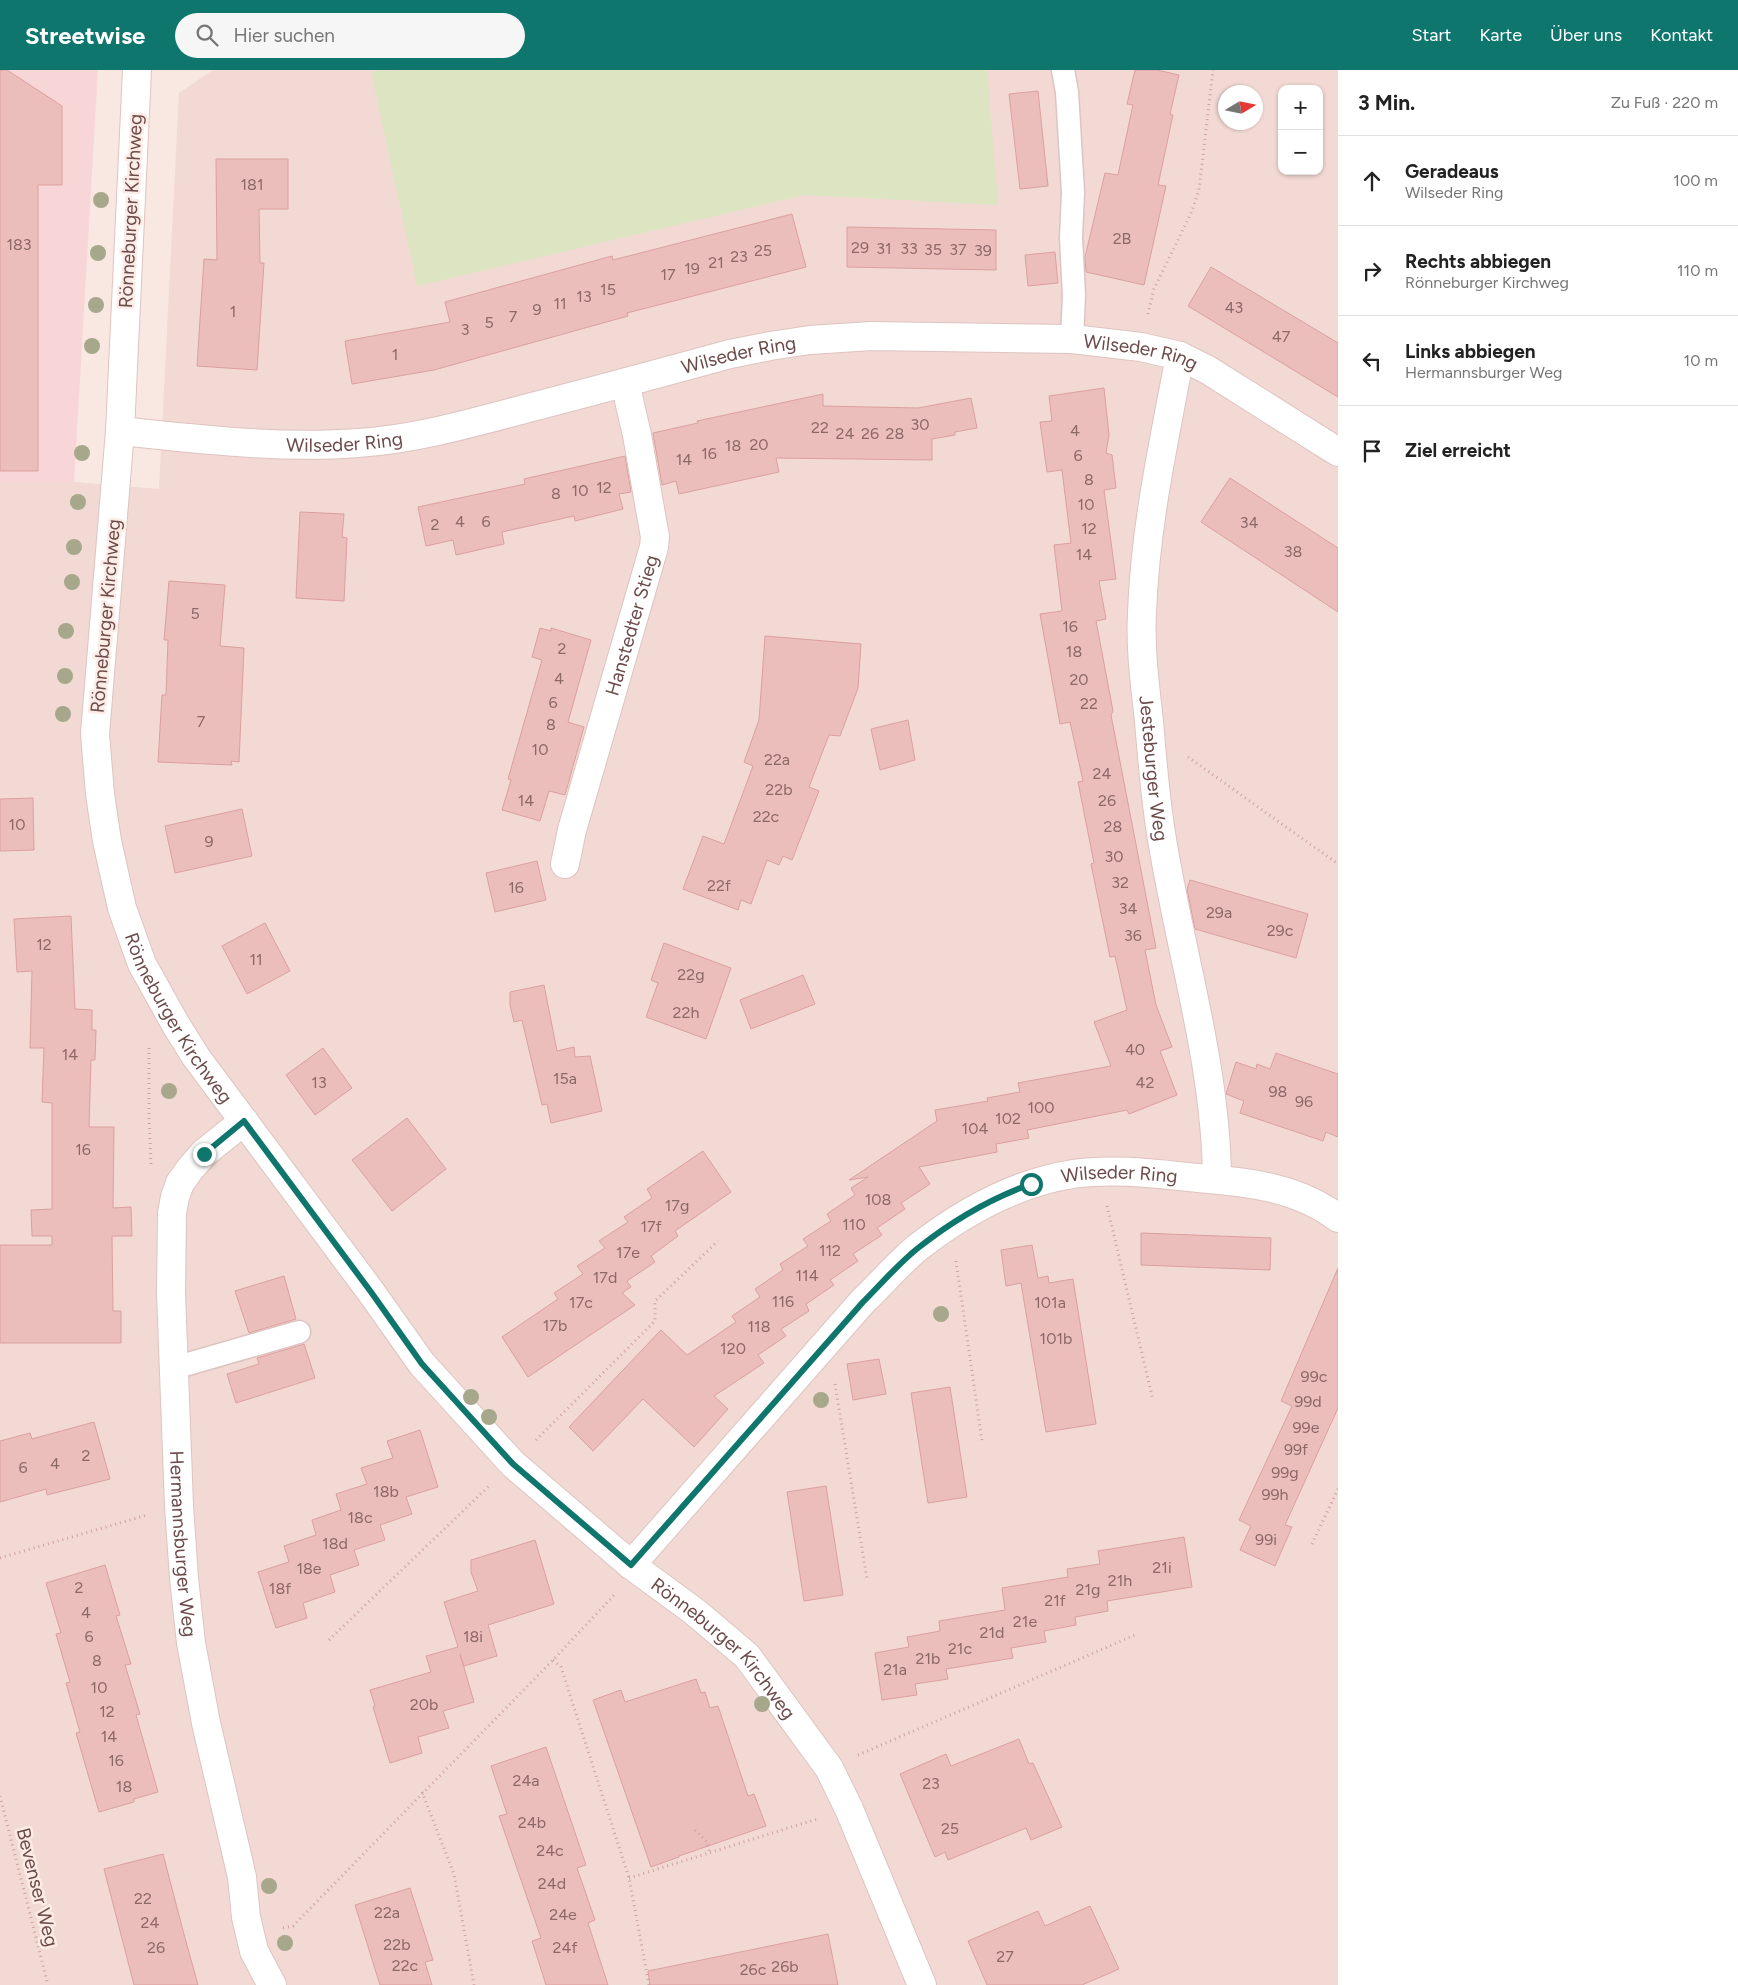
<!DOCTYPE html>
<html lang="de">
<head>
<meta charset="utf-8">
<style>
	:root { --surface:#fff; --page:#f6f6f6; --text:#222; --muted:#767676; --line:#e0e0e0; --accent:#0f766e }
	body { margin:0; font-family:Figtree,sans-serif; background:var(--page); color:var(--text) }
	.controls { position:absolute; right:15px; top:15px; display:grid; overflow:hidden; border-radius:10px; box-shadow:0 1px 4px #0004 }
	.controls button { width:45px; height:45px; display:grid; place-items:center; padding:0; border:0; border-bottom:1px solid var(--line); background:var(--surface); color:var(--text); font:25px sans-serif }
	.compass { position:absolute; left:1218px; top:15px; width:45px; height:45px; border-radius:50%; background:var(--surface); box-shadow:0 1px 4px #0004; rotate:80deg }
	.stop { position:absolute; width:15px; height:15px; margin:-11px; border:4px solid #0f766e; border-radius:50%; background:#fff }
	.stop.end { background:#0f766e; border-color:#fff; box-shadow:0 1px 5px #0008 }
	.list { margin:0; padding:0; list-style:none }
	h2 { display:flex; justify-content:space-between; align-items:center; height:65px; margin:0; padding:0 20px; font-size:21px }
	h2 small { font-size:16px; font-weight:400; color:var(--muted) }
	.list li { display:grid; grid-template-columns:32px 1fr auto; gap:15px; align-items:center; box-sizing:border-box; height:90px; padding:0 20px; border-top:1px solid var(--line) }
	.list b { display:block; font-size:19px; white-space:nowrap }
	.list p { margin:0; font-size:16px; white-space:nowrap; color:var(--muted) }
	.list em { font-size:16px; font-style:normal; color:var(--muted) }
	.icon { flex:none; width:28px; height:28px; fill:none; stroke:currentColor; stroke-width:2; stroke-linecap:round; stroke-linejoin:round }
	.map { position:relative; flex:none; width:1338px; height:1915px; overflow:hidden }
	header { display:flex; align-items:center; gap:30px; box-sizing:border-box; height:70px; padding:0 25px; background:var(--accent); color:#fff }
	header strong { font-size:24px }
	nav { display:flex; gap:28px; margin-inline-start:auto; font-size:18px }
	.search { width:350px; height:45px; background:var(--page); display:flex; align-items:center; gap:12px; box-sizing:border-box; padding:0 18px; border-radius:28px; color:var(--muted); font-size:19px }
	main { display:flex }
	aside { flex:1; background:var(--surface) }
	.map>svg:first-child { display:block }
	.residential { fill:#f2d9d3; fill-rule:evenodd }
	.commercial { fill:#f8d6d8 }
	.green { fill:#dce4c2 }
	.building { fill:#ebbebc; stroke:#dc9f9e }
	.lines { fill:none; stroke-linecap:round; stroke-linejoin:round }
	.lane-casing { stroke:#dec4c1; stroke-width:25 }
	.street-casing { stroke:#dec4c1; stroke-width:30 }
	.path { stroke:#cfa1a0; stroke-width:3; stroke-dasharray:1 4; stroke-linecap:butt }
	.lane { stroke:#fff; stroke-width:22 }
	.street { stroke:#fff; stroke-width:28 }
	.tree { fill:#a6a78b }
	.route { stroke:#0f766e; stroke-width:6 }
	.labels { text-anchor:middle; stroke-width:5; stroke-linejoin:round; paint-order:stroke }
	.number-label { font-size:16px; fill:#8c6867 }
	.street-label { font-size:19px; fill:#6d4b4b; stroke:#fdece6 }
</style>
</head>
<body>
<header>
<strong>Streetwise</strong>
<div class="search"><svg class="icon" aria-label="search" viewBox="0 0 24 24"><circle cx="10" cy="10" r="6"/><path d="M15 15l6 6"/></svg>Hier suchen</div>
<nav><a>Start</a><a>Karte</a><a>Über uns</a><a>Kontakt</a></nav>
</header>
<main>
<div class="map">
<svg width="1338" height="1915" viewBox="0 0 1338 1915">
	<rect width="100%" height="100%" fill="#f9e7e1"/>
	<path class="residential" d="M213 0H1338V1915H0V412H74L159 419 179 23ZM1282 19H1319V101H1282ZM1226 22H1256V52H1226Z"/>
	<path class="commercial" d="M0 0H98L74 412H0Z"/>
	<path class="green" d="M411 0H987L998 135 805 125 417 216 371 1Z"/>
	<path class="building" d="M0 0H7L62 36V115H38V401H0Z
		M1135 0H1157L1179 5 1170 44 1173 45 1158 115 1166 116 1144 215 1086 202 1085 187 1105 103 1118 105 1133 35 1127 34Z
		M1038 21 1048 116 1020 119 1009 24Z
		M216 89H288V139H259L260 193H264L257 300 197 296 204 189 217 190Z
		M792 144 806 197 627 243 628 246 434 300 352 314 345 271 450 252 445 232 612 186 613 190Z
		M847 157 996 160V200L847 197Z
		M1055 182 1058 213 1028 216 1025 185Z
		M1211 197 1338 273V327L1188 236Z
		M1104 318 1109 365 1106 383 1112 385 1116 418 1104 420 1116 509 1099 511 1106 549 1096 551 1113 641 1111 645 1156 878 1145 880 1156 935 1172 977 1160 981 1177 1025 1129 1044 1127 1040 1027 1060 1029 1068 996 1074 997 1082 919 1097 930 1114 901 1133 905 1139 877 1158 882 1165 853 1184 858 1191 830 1210 834 1215 806 1234 809 1241 781 1259 786 1266 758 1285 764 1293 714 1326 728 1339 694 1377 643 1329 593 1381 569 1357 661 1260 687 1285 736 1252 732 1246 760 1227 755 1219 783 1200 780 1194 808 1176 803 1169 831 1151 827 1144 855 1125 851 1118 868 1107 849 1110 937 1051 935 1040 988 1031 987 1028 1020 1022 1018 1013 1111 996 1094 952 1127 940 1115 886 1110 887 1091 794 1094 793 1078 712 1083 711 1070 652 1060 654 1040 544 1062 541 1054 475 1071 473 1062 400 1047 402 1040 352 1052 351 1049 326Z
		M823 324V336L918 338 971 328 977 358 955 362V365L932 369V390L776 388 779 402 679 424 676 411 662 415 653 363 698 353 697 351Z
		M625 386 631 422 619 424 623 439 575 451 574 446 502 462 504 474 456 485 453 470 426 476 418 437 525 414 524 409Z
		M1230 408 1338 478V542L1201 452Z
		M300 442 344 444 342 467 347 468 344 531 296 528Z
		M169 511 225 515 220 576 244 578 239 692 231 691 232 695 158 692 162 625H166L168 570H164Z
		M540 558 551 561V558L591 570 568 652 584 657 565 725 549 721 540 751 502 740 511 710 508 709 542 590 532 587Z
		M765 566 861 574 858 618 840 666 829 665 809 717 819 721 792 790 783 786 779 795 767 790 751 834 741 830 738 840 683 819 703 766 724 774 753 696 744 692 759 650Z
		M908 650 915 690 880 700 871 659Z
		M33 728 34 780 0 781V729Z
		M242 739 252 786 175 803 165 756Z
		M537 791 546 830 495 842 486 803Z
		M1190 810 1308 844 1296 888 1195 859 1187 819Z
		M71 846 75 939 92 940V960H96L95 990H91L89 1057H114L113 1138 131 1137 132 1166H112L113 1241H121V1273H0V1175H52V1166H32L31 1140 52 1139V1033L42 1032 44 978H30L32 901 17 902 14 849Z
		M265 853 290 901 247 924 222 876Z
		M664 873 731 898 706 969 646 947 658 913 651 910Z
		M803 905 815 934 751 959 740 930Z
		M544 915 557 981 574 977 575 987 590 986 602 1041 551 1053 547 1034 542 1035 522 950 514 952 510 935V922Z
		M323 978 352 1018 315 1045 286 1005Z
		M1276 983 1338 1004V1067L1326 1062 1323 1071 1240 1043 1244 1031 1226 1024 1236 992 1256 999 1257 994 1270 999Z
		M407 1048 446 1099 392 1141 352 1090Z
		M703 1081 731 1122 675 1161 678 1166 651 1186 655 1192 627 1211 631 1217 622 1223 635 1235 528 1307 502 1267 558 1229 554 1223 583 1204 577 1196 605 1178 599 1171 628 1152 624 1147 652 1128 647 1119Z
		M1141 1163 1271 1168 1270 1200 1141 1195Z
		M1032 1175 1038 1208 1048 1206 1049 1213 1073 1209 1096 1354 1046 1362 1021 1213 1006 1216 1001 1180Z
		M1338 1198V1338L1285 1455 1292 1457 1275 1496 1240 1480 1251 1456 1239 1450 1292 1336 1281 1331Z
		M284 1206 296 1249 249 1263 235 1221Z
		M304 1274 315 1308 236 1333 227 1304 259 1294 257 1288Z
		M879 1289 886 1324 853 1330 847 1294Z
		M950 1317 967 1427 928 1433 911 1323Z
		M94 1352 110 1409 47 1425 46 1419 0 1432V1371L30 1363 32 1369Z
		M420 1360 438 1417 406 1427 412 1444 380 1455 385 1470 354 1480 359 1495 330 1505 335 1522 303 1533 307 1548 276 1558 258 1502 289 1492 284 1476 316 1465 312 1450 341 1440 336 1424 367 1414 361 1398 393 1388 387 1371Z
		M826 1416 843 1525 804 1531 787 1422Z
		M1184 1467 1192 1517 1107 1531 1108 1541 1075 1547 1076 1555 1044 1561 1046 1572 1011 1578 1013 1588 946 1599 948 1609 915 1614 917 1625 882 1630 875 1583 909 1577 907 1567 940 1561 939 1551 1005 1540 1002 1518 1068 1507 1067 1499 1100 1494 1098 1481Z
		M535 1470 554 1534 488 1555 497 1586 464 1596 460 1584 474 1632 443 1641 449 1658 418 1667 422 1683 390 1693 373 1637 375 1636 370 1620 431 1602 426 1586 458 1577 444 1532 478 1521 471 1502V1490Z
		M105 1495 120 1545 116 1546 131 1594 125 1595 140 1644 136 1645 158 1722 134 1729V1732L99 1742 76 1663 80 1662 66 1613 70 1612 56 1564 61 1563 46 1513Z
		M696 1609 701 1623 705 1622 710 1638 718 1636 748 1726 754 1724 766 1756 679 1786V1787L651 1797 593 1630 621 1620 625 1632Z
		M1019 1669 1029 1694 1033 1693 1062 1757 1031 1770 1026 1758 948 1790 945 1782 935 1787 900 1704 946 1684 951 1696Z
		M546 1677 586 1795 577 1798 595 1850 588 1853 608 1915H546L532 1871 541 1868 499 1746 507 1744 491 1696Z
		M163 1784 182 1857 198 1915H134L104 1799Z
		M410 1818 433 1890 425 1892 432 1915H380L355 1835Z
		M1090 1836 1119 1899 1082 1915H987L968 1871 1038 1841 1045 1856Z
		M828 1864 838 1915H650L648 1901Z"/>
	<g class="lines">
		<defs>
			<path id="lane" d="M1063 0 1067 22 1073 122 1071 168 1074 226 1072 269
				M174 1298 299 1262"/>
			<g id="street">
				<path id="s1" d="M137 0 120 361 95 664 100 724 107 771 122 838 142 894 176 955 196 987 371 1222 422 1294 513 1394 631 1495 695 1542 747 1586 829 1698 849 1739 922 1915"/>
				<path id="s2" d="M1180 286C1164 371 1145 456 1142 543 1140 579 1145 615 1149 651 1152 688 1155 726 1161 763 1179 879 1216 991 1217 1109"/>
				<path id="s3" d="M120 361C198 369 279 379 358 373 418 369 475 352 532 337 598 320 664 302 730 284L770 276 810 270 871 266 1072 269 1141 277 1180 286 1208 300 1338 382"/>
				<path id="s4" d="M565 794 572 760 654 477 655 467 637 365 625 313"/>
				<path id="s5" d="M244 1051 204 1083 190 1099 180 1113 175 1127 172 1143 171 1223 179 1436 184 1508 191 1573 206 1653 242 1807 246 1847 254 1881 272 1915"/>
				<path id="s6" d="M631 1495 863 1231C881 1214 898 1194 917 1178 963 1142 1015 1113 1073 1104 1114 1098 1157 1104 1198 1108 1247 1112 1298 1117 1338 1148"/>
			</g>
		</defs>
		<use href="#lane" class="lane-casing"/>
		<use href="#street" class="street-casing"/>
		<path class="path" d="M1148 244 1154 219 1192 141 1199 120 1213 0
			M1188 687 1338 794
			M149 978V1045L151 1094
			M1107 1136 1153 1330
			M956 1191 982 1371
			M835 1314 867 1509
			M536 1370 655 1251V1231L718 1171
			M1312 1474 1338 1419
			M0 1488 147 1445
			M329 1570 489 1416
			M553 1590 561 1597 629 1808 649 1915
			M858 1685 1135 1565
			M422 1722 454 1804 474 1915
			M0 1726 48 1915
			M695 1760 707 1772 710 1784
			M629 1808 817 1749
			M283 1858 293 1856 553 1590 616 1523"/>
		<use href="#lane" class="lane"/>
		<use href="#street" class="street"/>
	</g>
	<g class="tree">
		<circle cx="101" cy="130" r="8"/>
		<circle cx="98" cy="183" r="8"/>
		<circle cx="96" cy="235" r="8"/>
		<circle cx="92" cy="276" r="8"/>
		<circle cx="82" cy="383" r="8"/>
		<circle cx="78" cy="432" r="8"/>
		<circle cx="74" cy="477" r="8"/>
		<circle cx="72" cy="512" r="8"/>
		<circle cx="66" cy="561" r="8"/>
		<circle cx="65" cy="606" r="8"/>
		<circle cx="63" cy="644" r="8"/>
		<circle cx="169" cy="1021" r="8"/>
		<circle cx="941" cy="1244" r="8"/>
		<circle cx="471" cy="1327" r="8"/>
		<circle cx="821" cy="1330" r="8"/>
		<circle cx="489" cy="1347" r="8"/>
		<circle cx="762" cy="1634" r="8"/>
		<circle cx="269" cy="1816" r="8"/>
		<circle cx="285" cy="1873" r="8"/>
	</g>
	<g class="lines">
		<path class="route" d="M204 1084 244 1051 371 1222 422 1294 513 1394 631 1495 863 1232C881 1214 898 1194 918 1178 952 1151 989 1129 1031 1114"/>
	</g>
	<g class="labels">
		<g class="number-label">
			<text x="252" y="120">181</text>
			<text x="1122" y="174">2B</text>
			<text x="19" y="180">183</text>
			<text x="860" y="183">29</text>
			<text x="884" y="184">31</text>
			<text x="909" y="184">33</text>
			<text x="933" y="185">35</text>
			<text x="958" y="185">37</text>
			<text x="763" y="186">25</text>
			<text x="983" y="186">39</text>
			<text x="739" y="192">23</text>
			<text x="716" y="198">21</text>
			<text x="692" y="204">19</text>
			<text x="668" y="210">17</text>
			<text x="608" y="225">15</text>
			<text x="584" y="232">13</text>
			<text x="560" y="239">11</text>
			<text x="1234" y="243">43</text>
			<text x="537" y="245">9</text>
			<text x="233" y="247">1</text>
			<text x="513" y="252">7</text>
			<text x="489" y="258">5</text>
			<text x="465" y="265">3</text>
			<text x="1281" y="272">47</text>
			<text x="395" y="290">1</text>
			<text x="920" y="360">30</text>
			<text x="820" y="363">22</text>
			<text x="1075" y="366">4</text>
			<text x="845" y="369">24</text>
			<text x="870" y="369">26</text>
			<text x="895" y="369">28</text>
			<text x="759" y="380">20</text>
			<text x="733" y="381">18</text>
			<text x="709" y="389">16</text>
			<text x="1078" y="391">6</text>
			<text x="684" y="395">14</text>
			<text x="1089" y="415">8</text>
			<text x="604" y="423">12</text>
			<text x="580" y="426">10</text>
			<text x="556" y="429">8</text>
			<text x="1086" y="440">10</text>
			<text x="460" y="457">4</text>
			<text x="486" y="457">6</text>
			<text x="1249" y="458">34</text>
			<text x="435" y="460">2</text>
			<text x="1089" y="464">12</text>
			<text x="1293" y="487">38</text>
			<text x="1084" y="490">14</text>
			<text x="195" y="549">5</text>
			<text x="1070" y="562">16</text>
			<text x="562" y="584">2</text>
			<text x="1074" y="587">18</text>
			<text x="559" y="614">4</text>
			<text x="1079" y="615">20</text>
			<text x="553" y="638">6</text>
			<text x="1089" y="639">22</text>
			<text x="201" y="657">7</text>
			<text x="551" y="660">8</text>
			<text x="540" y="685">10</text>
			<text x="777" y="695">22a</text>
			<text x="1102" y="709">24</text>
			<text x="779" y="725">22b</text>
			<text x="526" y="736">14</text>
			<text x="1107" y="736">26</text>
			<text x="766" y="752">22c</text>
			<text x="17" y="760">10</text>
			<text x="1113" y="762">28</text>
			<text x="209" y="777">9</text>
			<text x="1114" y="792">30</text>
			<text x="1120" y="818">32</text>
			<text x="719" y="821">22f</text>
			<text x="516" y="823">16</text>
			<text x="1128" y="844">34</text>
			<text x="1219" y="848">29a</text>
			<text x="1280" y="866">29c</text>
			<text x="1133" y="871">36</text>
			<text x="44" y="880">12</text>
			<text x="256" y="895">11</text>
			<text x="691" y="910">22g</text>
			<text x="686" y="948">22h</text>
			<text x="1135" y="985">40</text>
			<text x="70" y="990">14</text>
			<text x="565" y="1014">15a</text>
			<text x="319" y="1018">13</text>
			<text x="1145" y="1018">42</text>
			<text x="1278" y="1027">98</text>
			<text x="1304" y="1037">96</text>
			<text x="1041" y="1043">100</text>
			<text x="1008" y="1054">102</text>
			<text x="975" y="1064">104</text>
			<text x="83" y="1085">16</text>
			<text x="878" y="1135">108</text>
			<text x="677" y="1141">17g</text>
			<text x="854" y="1160">110</text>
			<text x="651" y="1162">17f</text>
			<text x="830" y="1186">112</text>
			<text x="628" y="1188">17e</text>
			<text x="807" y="1211">114</text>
			<text x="605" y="1213">17d</text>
			<text x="783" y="1237">116</text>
			<text x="581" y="1238">17c</text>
			<text x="1050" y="1238">101a</text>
			<text x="555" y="1261">17b</text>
			<text x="759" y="1262">118</text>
			<text x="1056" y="1274">101b</text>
			<text x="733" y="1284">120</text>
			<text x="1314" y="1312">99c</text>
			<text x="1308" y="1337">99d</text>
			<text x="1306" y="1363">99e</text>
			<text x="1296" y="1385">99f</text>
			<text x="86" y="1391">2</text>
			<text x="55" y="1399">4</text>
			<text x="23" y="1403">6</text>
			<text x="1285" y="1408">99g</text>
			<text x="386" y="1427">18b</text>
			<text x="1275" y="1430">99h</text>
			<text x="360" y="1453">18c</text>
			<text x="1266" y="1475">99i</text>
			<text x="335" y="1479">18d</text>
			<text x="1162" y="1503">21i</text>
			<text x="309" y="1504">18e</text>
			<text x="1120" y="1516">21h</text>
			<text x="79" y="1523">2</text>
			<text x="280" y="1524">18f</text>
			<text x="1088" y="1525">21g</text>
			<text x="1055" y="1536">21f</text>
			<text x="86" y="1548">4</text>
			<text x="1025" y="1557">21e</text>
			<text x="992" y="1568">21d</text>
			<text x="89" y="1572">6</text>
			<text x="473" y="1572">18i</text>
			<text x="960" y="1584">21c</text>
			<text x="928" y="1594">21b</text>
			<text x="97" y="1596">8</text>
			<text x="895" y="1605">21a</text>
			<text x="99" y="1623">10</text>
			<text x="424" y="1640">20b</text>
			<text x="107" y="1647">12</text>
			<text x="109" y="1672">14</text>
			<text x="116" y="1696">16</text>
			<text x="526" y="1716">24a</text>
			<text x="931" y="1719">23</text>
			<text x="124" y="1722">18</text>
			<text x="532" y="1758">24b</text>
			<text x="950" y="1764">25</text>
			<text x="550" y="1786">24c</text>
			<text x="552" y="1819">24d</text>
			<text x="143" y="1834">22</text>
			<text x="387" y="1848">22a</text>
			<text x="563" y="1850">24e</text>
			<text x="150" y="1858">24</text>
			<text x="397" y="1880">22b</text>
			<text x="156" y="1883">26</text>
			<text x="565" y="1883">24f</text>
			<text x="1005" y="1892">27</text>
			<text x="405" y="1901">22c</text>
			<text x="785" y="1902">26b</text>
			<text x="753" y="1905">26c</text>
		</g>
		<g class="street-label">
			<text transform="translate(130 141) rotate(-87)" y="7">Rönneburger Kirchweg</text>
			<text dy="7" stroke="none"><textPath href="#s3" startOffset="1035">Wilseder Ring</textPath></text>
			<text dy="7" stroke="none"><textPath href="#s3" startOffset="630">Wilseder Ring</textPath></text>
			<text dy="7" stroke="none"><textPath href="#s3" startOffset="225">Wilseder Ring</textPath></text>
			<text transform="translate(105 546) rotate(-85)" y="7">Rönneburger Kirchweg</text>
			<text dy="7" stroke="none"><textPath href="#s4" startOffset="248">Hanstedter Stieg</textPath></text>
			<text dy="7" stroke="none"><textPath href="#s2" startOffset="416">Jesteburger Weg</textPath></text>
			<text dy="7" stroke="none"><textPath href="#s1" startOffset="966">Rönneburger Kirchweg</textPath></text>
			<text dy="7" stroke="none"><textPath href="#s6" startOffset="648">Wilseder Ring</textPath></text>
			<text dy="7" stroke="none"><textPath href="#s5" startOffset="452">Hermannsburger Weg</textPath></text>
			<text dy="7" stroke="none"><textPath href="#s1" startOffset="1806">Rönneburger Kirchweg</textPath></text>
			<text transform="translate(38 1817) rotate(76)" y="7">Bevenser Weg</text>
		</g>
	</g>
</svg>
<div class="controls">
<button>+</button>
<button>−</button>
</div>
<svg class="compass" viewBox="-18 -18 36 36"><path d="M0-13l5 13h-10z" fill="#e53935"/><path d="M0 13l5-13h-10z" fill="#767676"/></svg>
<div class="stop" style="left:1031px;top:1114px"></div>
<div class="stop end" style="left:204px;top:1084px"></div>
</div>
<aside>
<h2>3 Min.<small>Zu Fuß · 220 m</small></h2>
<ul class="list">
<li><svg class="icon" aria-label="ahead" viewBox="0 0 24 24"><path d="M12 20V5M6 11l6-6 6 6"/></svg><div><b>Geradeaus</b><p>Wilseder Ring</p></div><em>100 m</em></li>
<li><svg class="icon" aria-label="right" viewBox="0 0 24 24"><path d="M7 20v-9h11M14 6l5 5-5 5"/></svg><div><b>Rechts abbiegen</b><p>Rönneburger Kirchweg</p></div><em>110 m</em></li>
<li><svg class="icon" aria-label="left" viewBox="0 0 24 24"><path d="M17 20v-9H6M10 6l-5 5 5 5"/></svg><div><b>Links abbiegen</b><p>Hermannsburger Weg</p></div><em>10 m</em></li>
<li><svg class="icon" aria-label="arrive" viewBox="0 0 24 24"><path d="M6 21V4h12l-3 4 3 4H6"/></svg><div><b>Ziel erreicht</b></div></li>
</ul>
</aside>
</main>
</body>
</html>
